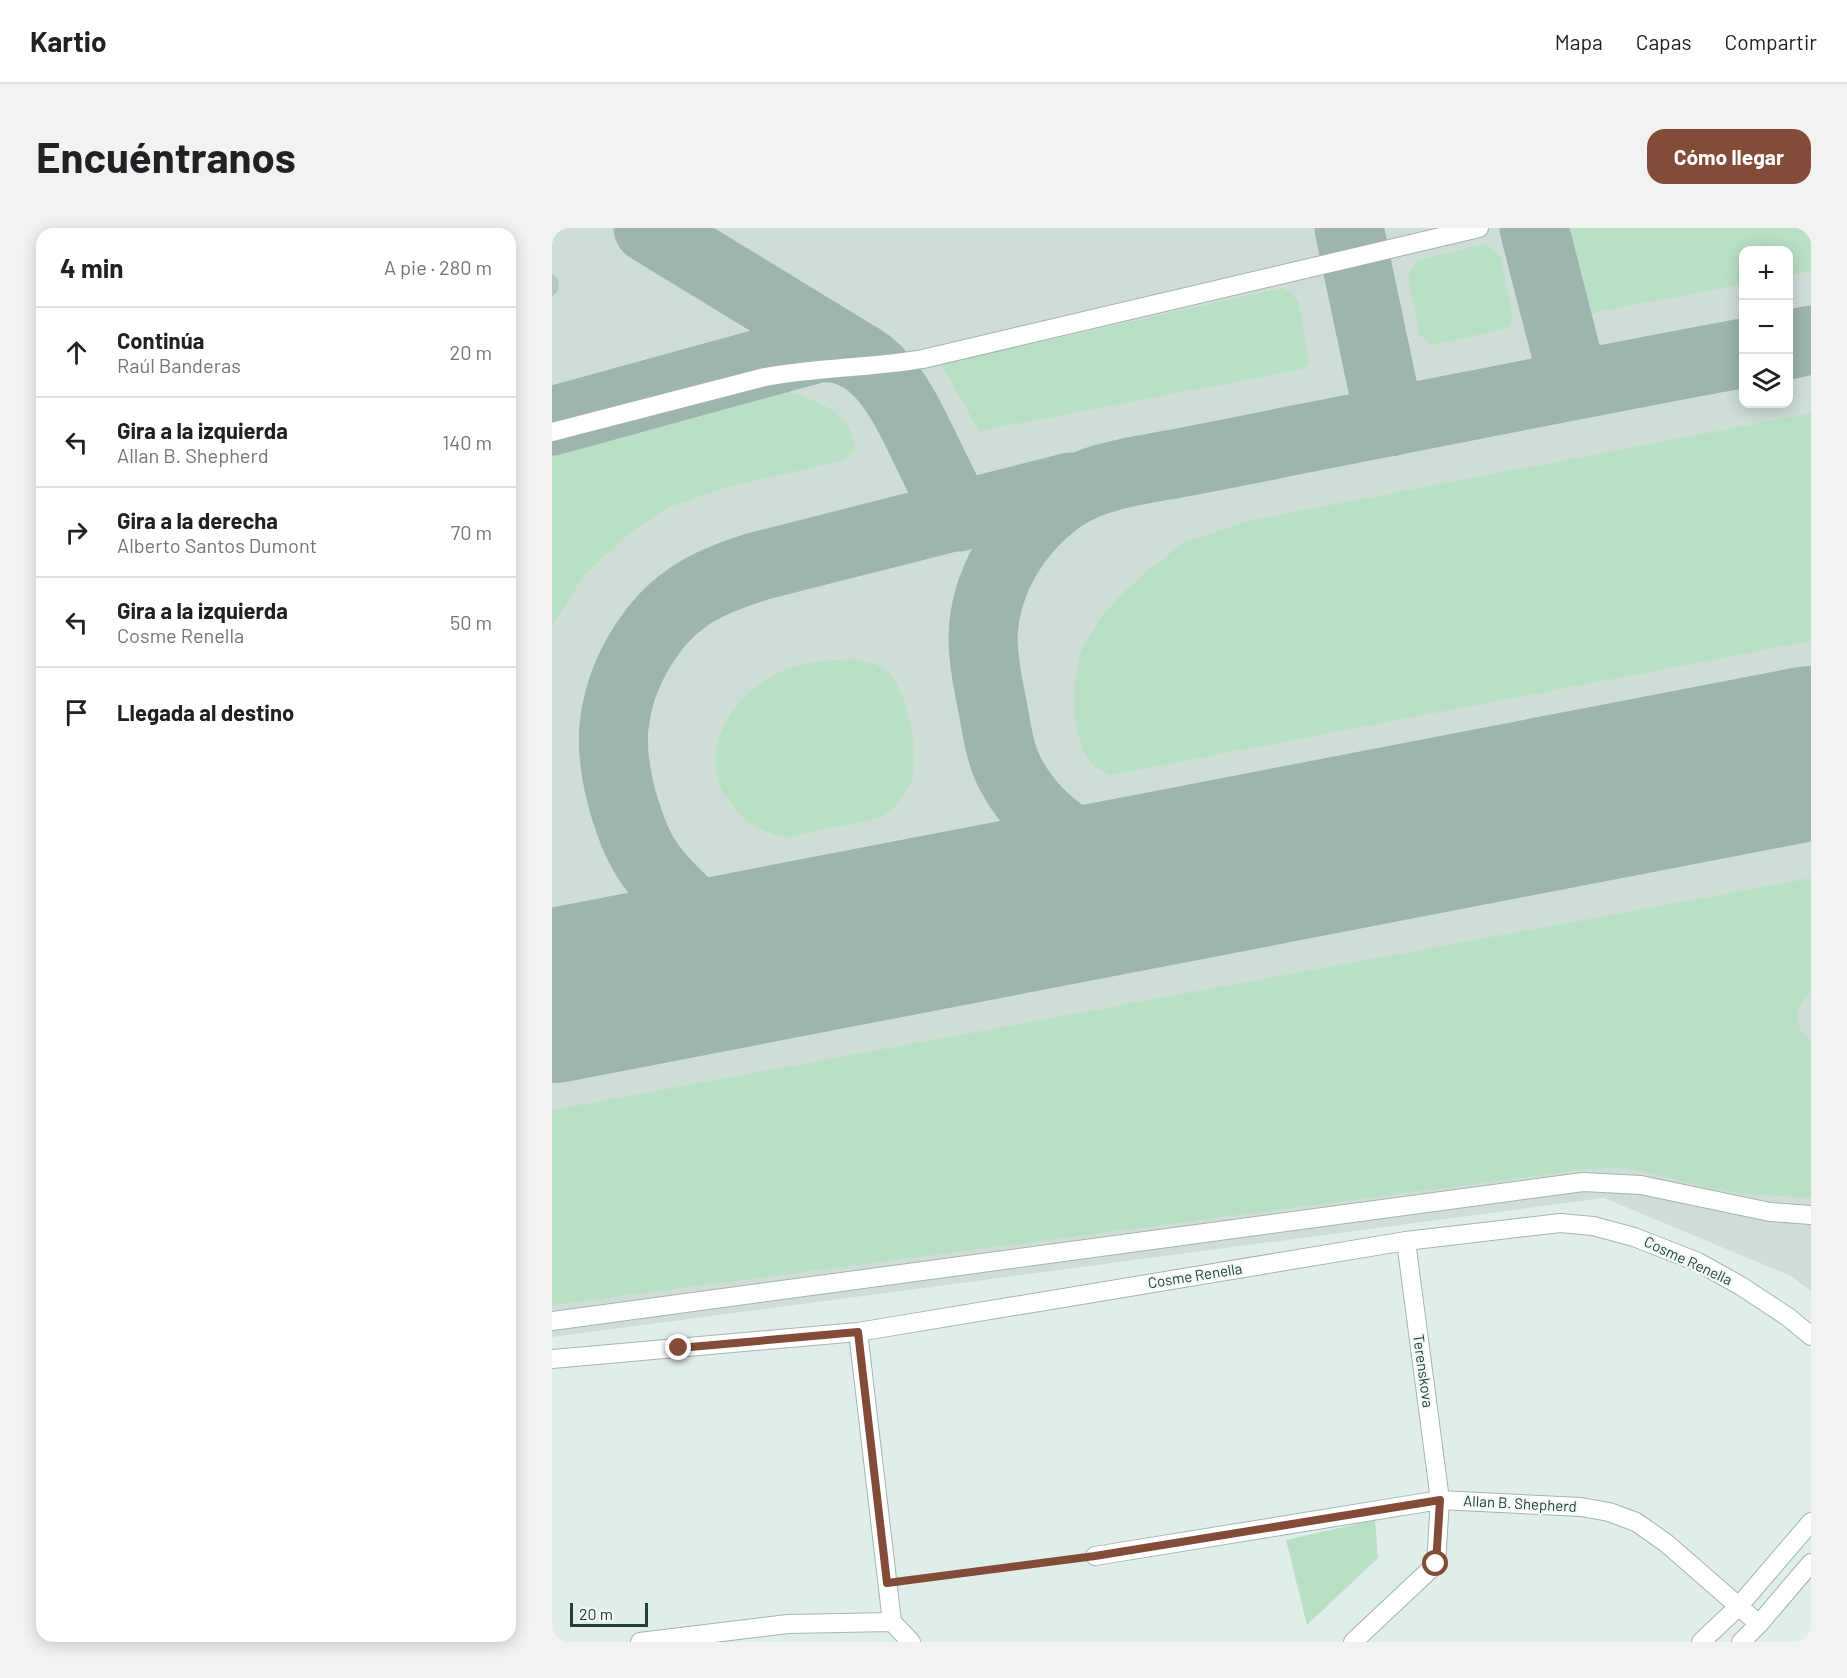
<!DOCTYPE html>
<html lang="es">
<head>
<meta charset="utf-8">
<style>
	:root { --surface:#fff; --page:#f2f2f2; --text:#202124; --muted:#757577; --line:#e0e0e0; --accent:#834c38 }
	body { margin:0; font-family:Barlow,sans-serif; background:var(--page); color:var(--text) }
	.controls { position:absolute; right:18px; top:18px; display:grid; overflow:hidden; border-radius:12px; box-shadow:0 3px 15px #0003 }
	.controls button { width:54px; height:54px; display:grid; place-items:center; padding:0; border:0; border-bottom:2px solid var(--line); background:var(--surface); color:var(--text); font:30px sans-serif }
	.scale { position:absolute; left:18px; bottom:15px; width:78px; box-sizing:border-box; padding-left:6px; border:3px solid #203f38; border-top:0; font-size:16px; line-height:21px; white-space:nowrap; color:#203f38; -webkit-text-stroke:4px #f2f9f6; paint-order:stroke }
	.stop { position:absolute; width:18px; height:18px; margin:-14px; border:4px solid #834c38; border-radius:50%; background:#fff }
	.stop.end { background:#834c38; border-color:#fff; box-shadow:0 2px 6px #0008 }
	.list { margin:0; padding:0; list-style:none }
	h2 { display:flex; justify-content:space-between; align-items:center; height:78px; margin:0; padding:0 24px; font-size:26px }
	h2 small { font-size:20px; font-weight:400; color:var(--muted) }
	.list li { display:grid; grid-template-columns:39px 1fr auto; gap:18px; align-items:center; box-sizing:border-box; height:90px; padding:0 24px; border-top:2px solid var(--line) }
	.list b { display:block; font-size:22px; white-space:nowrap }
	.list p { margin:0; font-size:20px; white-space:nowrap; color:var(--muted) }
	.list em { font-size:20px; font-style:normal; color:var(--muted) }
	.icon { flex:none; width:33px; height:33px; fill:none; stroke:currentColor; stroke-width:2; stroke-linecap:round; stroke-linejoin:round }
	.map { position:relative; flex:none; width:1259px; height:1414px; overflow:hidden; border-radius:18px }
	header { display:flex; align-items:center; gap:36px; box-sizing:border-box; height:84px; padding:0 30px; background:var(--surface); border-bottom:2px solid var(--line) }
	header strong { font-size:28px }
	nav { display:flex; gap:33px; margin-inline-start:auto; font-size:21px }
	.intro { display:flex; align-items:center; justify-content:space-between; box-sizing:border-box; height:144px; padding:0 36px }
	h1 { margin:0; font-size:42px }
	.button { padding:15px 27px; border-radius:18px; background:var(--accent); color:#fff; font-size:21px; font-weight:700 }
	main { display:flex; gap:36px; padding:0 36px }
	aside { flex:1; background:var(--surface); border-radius:18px; box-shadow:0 3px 15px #0003 }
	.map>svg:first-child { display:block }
	.built { fill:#cfddd7; fill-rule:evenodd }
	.green { fill:#b9e0c5 }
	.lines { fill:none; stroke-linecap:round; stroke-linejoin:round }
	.taxiway { stroke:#9eb4ae; stroke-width:69 }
	.runway { stroke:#9eb4ae; stroke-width:174 }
	.building { fill:#b6c8c1; stroke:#b3c7c0; stroke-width:1.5 }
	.minor-casing { stroke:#a3b5b0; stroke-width:20 }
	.path { stroke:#7fb3a5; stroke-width:4; stroke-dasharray:3 4.5; stroke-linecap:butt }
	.minor { stroke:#fff; stroke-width:18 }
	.route { stroke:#834c38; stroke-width:8 }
	.labels { text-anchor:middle; stroke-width:4.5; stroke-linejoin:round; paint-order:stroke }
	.street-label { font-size:15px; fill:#203f38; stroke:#f2f9f6 }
</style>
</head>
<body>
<header>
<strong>Kartio</strong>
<nav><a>Mapa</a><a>Capas</a><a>Compartir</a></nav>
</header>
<div class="intro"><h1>Encuéntranos</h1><a class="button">Cómo llegar</a></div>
<main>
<aside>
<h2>4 min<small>A pie · 280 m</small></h2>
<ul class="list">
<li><svg class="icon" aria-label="ahead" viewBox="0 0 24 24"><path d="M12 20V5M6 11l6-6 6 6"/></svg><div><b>Continúa</b><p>Raúl Banderas</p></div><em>20 m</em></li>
<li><svg class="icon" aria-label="left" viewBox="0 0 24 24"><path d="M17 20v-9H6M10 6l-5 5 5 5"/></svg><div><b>Gira a la izquierda</b><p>Allan B. Shepherd</p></div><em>140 m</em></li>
<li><svg class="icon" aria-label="right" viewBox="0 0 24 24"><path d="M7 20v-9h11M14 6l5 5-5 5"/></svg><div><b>Gira a la derecha</b><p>Alberto Santos Dumont</p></div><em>70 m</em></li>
<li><svg class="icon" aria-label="left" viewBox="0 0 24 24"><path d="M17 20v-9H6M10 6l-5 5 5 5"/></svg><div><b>Gira a la izquierda</b><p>Cosme Renella</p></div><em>50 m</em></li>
<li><svg class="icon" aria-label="arrive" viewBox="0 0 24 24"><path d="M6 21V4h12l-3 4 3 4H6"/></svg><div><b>Llegada al destino</b></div></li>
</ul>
</aside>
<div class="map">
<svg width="1259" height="1414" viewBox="0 0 1259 1414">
	<rect width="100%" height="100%" fill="#e1ede8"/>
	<path class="built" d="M0 0H1259V1063L1239 1048 1052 970 0 1109ZM1192 22H1236V176H1192Z"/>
	<path class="green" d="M1006 0H1259V43L1237 47 1236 22H1192L1191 56 1030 87Z
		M933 16 948 28 961 89 956 100 881 117 867 107 856 48 865 32Z
		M730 60 739 64 746 72 757 136 751 141 427 203 389 136Z
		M235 163C252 168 283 179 293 194 299 201 301 211 303 220L292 232 172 260 120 278 72 309 31 349 0 398V221L218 165Z
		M1259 185V413L559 547 545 541 533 528 523 495 522 463 528 425 549 389 570 366 601 338 633 314 700 292Z
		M300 431C312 433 328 435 337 445 356 464 368 529 359 554 356 562 348 574 342 580 326 595 297 596 277 600 265 602 244 609 233 609 226 609 217 605 211 602 199 598 188 586 180 576 177 572 172 567 169 561 151 518 179 472 216 450 242 435 271 432 300 431Z
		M1259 650V764C1240 780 1241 798 1259 814V970L1195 966 1157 960 1086 942 1064 940 1037 941 0 1077V882Z
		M823 1292 826 1330 755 1397 734 1312Z"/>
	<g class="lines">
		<path class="taxiway" d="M96 0 307 129
			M797 0 838 194
			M982 0 1022 156
			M1236 117 1259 112
			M0 193 266 120C324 115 351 175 372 218 383 241 395 265 407 289
			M661 641C645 641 627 643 611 643 551 640 487 600 459 547 448 527 445 503 441 481 436 456 431 432 431 407 433 355 463 305 504 274 538 247 586 243 627 235 664 228 701 221 738 213 889 184 1040 153 1192 125
			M268 716C224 715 185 708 146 686 140 682 134 676 129 671 103 646 88 627 77 593 67 565 59 528 62 499 67 447 99 391 144 364 164 352 185 345 207 338L519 259"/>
		<path class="runway" d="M0 768 1259 525"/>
	</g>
	<path class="building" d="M0 47 5 51 6 57 5 63 0 68Z"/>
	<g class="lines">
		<defs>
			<path id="minor" d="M0 204 213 149C266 139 319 140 371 131L927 0
				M0 1093 1031 954 1089 957 1218 984 1259 987
				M306 1104 340 1394 359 1414
				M0 1131 306 1104 854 1013 1008 995 1041 998 1082 1009 1146 1034 1189 1058 1236 1089 1259 1108
				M543 1328 888 1272 1029 1279 1057 1284 1084 1294 1114 1315 1207 1396
				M88 1414 236 1396 340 1394
				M801 1414 884 1336 888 1272 854 1013
				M1149 1414 1187 1378 1259 1294
				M1189 1414 1207 1396 1259 1335"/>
		</defs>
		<use href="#minor" class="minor-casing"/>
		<path class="path" d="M357 1353 522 1331"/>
		<use href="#minor" class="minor"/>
	</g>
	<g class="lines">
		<path class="route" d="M127 1120 306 1104 335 1355 543 1328 888 1272 884 1336"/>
	</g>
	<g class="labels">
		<g class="street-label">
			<text transform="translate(1136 1033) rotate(25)" y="5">Cosme Renella</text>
			<text transform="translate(643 1048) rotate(-9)" y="5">Cosme Renella</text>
			<text transform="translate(871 1143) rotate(82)" y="5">Terenskova</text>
			<text transform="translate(968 1276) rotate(3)" y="5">Allan B. Shepherd</text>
		</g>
	</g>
</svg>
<div class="controls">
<button>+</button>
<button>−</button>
<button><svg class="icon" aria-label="layers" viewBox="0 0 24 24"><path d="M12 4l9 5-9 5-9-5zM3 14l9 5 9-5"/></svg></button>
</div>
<div class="scale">20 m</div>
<div class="stop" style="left:884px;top:1336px"></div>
<div class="stop end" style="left:127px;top:1120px"></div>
</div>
</main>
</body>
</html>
